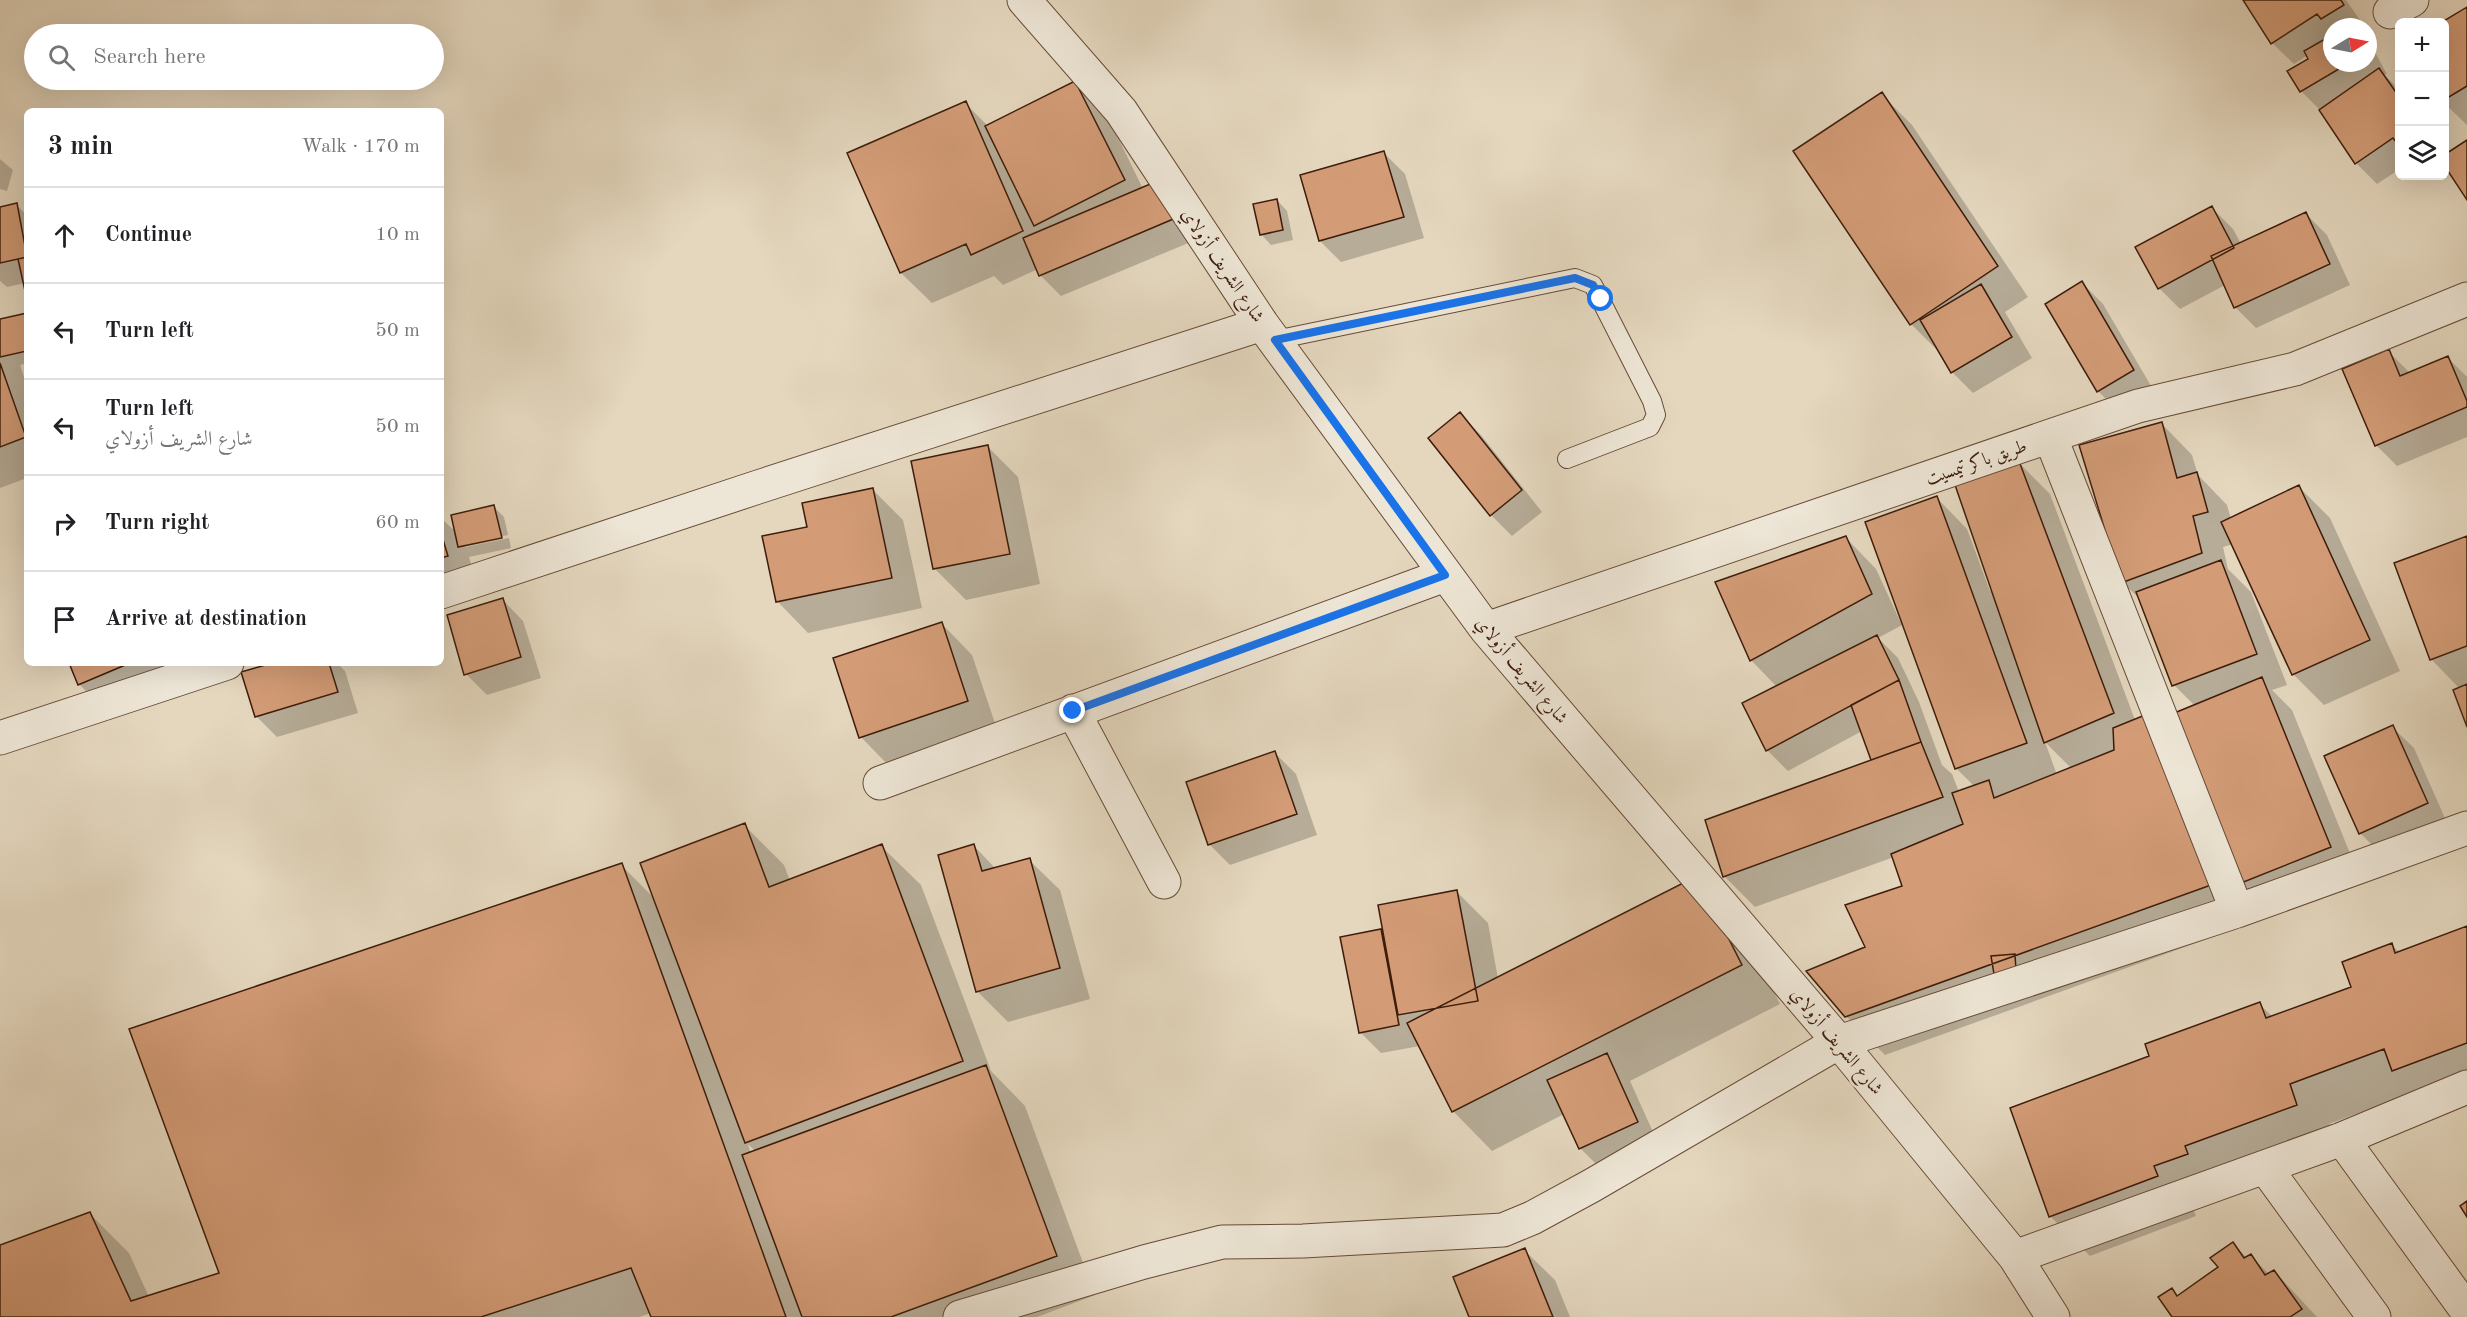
<!DOCTYPE html>
<html lang="en">
<head>
<meta charset="utf-8">
<style>
	:root { --surface:#fff; --page:#f2f2f2; --text:#202124; --muted:#757577; --line:#e0e0e0 }
	body { margin:0; font-family:"Old Standard TT",Amiri,serif; background:var(--page); color:var(--text) }
	.controls { position:absolute; right:18px; top:18px; display:grid; overflow:hidden; border-radius:9px; box-shadow:0 6px 24px #0002 }
	.controls button { width:54px; height:54px; display:grid; place-items:center; padding:0; border:0; border-bottom:2px solid var(--line); background:var(--surface); color:var(--text); font:30px sans-serif }
	.compass { position:absolute; left:2323px; top:18px; width:54px; height:54px; border-radius:50%; background:var(--surface); box-shadow:0 6px 24px #0002; rotate:80deg }
	.stop { position:absolute; width:18px; height:18px; margin:-14px; border:4px solid #1a73e8; border-radius:50%; background:#fff }
	.stop.end { background:#1a73e8; border-color:#fff; box-shadow:0 2px 6px #0008 }
	.list { margin:0; padding:0; list-style:none }
	h2 { display:flex; justify-content:space-between; align-items:center; height:78px; margin:0; padding:0 24px; font-size:26px }
	h2 small { font-size:20px; font-weight:400; color:var(--muted) }
	.list li { display:grid; grid-template-columns:39px 1fr auto; gap:18px; align-items:center; box-sizing:border-box; height:96px; padding:0 24px; border-top:2px solid var(--line) }
	.list b { display:block; font-size:22px; white-space:nowrap }
	.list p { margin:0; font-size:20px; white-space:nowrap; color:var(--muted) }
	.list em { font-size:20px; font-style:normal; color:var(--muted) }
	.icon { flex:none; width:33px; height:33px; fill:none; stroke:currentColor; stroke-width:2; stroke-linecap:round; stroke-linejoin:round }
	.map { position:relative; flex:none; width:2467px; height:1317px; overflow:hidden }
	.search { position:absolute; background:var(--surface); box-shadow:0 6px 24px #0002; left:24px; top:24px; width:420px; height:66px; display:flex; align-items:center; gap:15px; box-sizing:border-box; padding:0 21px; border-radius:33px; color:var(--muted); font-size:22px }
	.panel { position:absolute; background:var(--surface); box-shadow:0 6px 24px #0002; left:24px; top:108px; width:420px; height:558px; border-radius:9px }
	.map>svg:first-child { display:block }
	.shadow { fill:#0003; fill-rule:evenodd }
	.building { fill:#d39c77; stroke:#3d1c0a; stroke-width:1.5 }
	.lines { fill:none; stroke-linecap:round; stroke-linejoin:round }
	.service-casing { stroke:#674b37; stroke-width:20 }
	.minor-casing { stroke:#674b37; stroke-width:35 }
	.service { stroke:#ede5d5; stroke-width:18 }
	.minor { stroke:#ede5d5; stroke-width:33 }
	.route { stroke:#1a73e8; stroke-width:8 }
	.labels { text-anchor:middle; stroke-width:5; stroke-linejoin:round; paint-order:stroke }
	.street-label { font-size:18px; fill:#3d1c0a; stroke:#ede5d5 }
</style>
</head>
<body>
<div class="map">
<svg width="2467" height="1317" viewBox="0 0 2467 1317">
	<rect width="100%" height="100%" fill="#e4d7be"/>
	<filter id="stains"><feTurbulence type="fractalNoise" baseFrequency=".00333" numOctaves="4"/><feColorMatrix values="0 0 0 0 .2 0 0 0 0 .09 0 0 0 0 .02 0 0 0 .5 -.17"/></filter>
	<radialGradient id="worn" r=".72"><stop offset=".6" stop-color="#630" stop-opacity="0"/><stop offset="1" stop-color="#630" stop-opacity=".3"/></radialGradient>
	<path class="shadow" d="M2245 0H2346L2364 26 2332 27V63H2368V43L2372 47 2387 74 2384 75 2400 90V169L2377 184 2356 163 2322 112 2301 91 2310 59 2308 55 2294 64 2272 43Z
		M2467 8V125L2444 103V23Z
		M1075 82 1106 113 1143 189 1198 239 1061 296 1040 275 1038 269 1003 285 994 276 932 303 901 273 849 154 965 103 988 126Z
		M1881 94 1912 125 2028 297 2005 312 2032 358 1973 393 1952 372 1942 355 1911 324Z
		M1384 153 1405 174 1424 238 1341 262 1320 241Z
		M0 159 13 170 7 191 0 189Z
		M1277 200 1287 211 1293 240 1271 245 1261 234Z
		M16 205 27 215V293L25 283 7 287 0 281V209Z
		M2212 208 2233 229 2241 244 2306 214 2327 235 2350 285 2256 328 2235 307 2225 285 2180 309 2159 288Z
		M2082 283 2103 304 2154 391 2119 412 2098 391Z
		M27 314V363L20 365 27 386V478L0 488V320Z
		M2388 351 2409 372 2448 358 2467 377V437L2397 466 2376 445Z
		M1460 414 1481 435 1542 512 1512 536 1491 515 1430 438Z
		M2162 424 2192 455 2198 475 2227 505 2231 519 2299 487 2330 518 2400 671 2324 705 2293 674 2233 544 2223 547 2228 569 2251 592 2287 685 2272 690 2292 710 2360 878 2269 915 2238 885 2225 861 2249 924 1885 1055 1846 1016 1867 948 1904 887 1894 857 1755 907 1724 876 1873 761 1862 731 1788 771 1767 750 1777 687 1751 660 1846 538 1876 569 1900 621 1902 620 1937 498 1967 529 1990 591 1993 590 2019 463 2050 494 2135 720 2185 757 2195 706 2174 685 2142 601 2122 582ZM1904 624 1956 768 1975 787 1959 792 1952 774 1942 765 1919 702 1898 658 1878 638ZM1857 700 1858 703 1773 748V745ZM2045 742 2072 769 2057 775Z
		M987 446 1018 477 1040 584 966 600 935 569 913 462Z
		M872 489 903 520 922 608 808 633 778 602 809 528Z
		M494 507 504 517 508 535 465 544V547L509 538 511 548 469 557 478 587 441 598V518L457 533Z
		M2467 538V723L2460 689 2431 659Z
		M502 599 523 621 541 678 487 695 466 674Z
		M942 624 972 655 998 732 891 768 861 737Z
		M70 663H164L169 676 100 705 79 684Z
		M278 663H337L345 671 358 713 277 737 256 716Z
		M2392 727 2414 748 2448 825 2381 854 2360 833Z
		M1274 752 1296 774 1317 835 1230 865 1209 844Z
		M744 825 784 865 790 881 881 846 921 885 991 1071 1025 1106 1095 1295 1037 1317H653L651 1313 639 1317H0V1246L90 1214 129 1253 149 1297 221 1274 621 865 655 899ZM748 1144 756 1152 751 1154Z
		M974 846 996 869 1029 860 1060 890 1090 999 1008 1022 977 991Z
		M1457 892 1488 923 1498 979 1736 917 1780 1004 1630 1081 1658 1143 1601 1169 1580 1148 1564 1114 1492 1151 1453 1111 1420 1046 1381 1053 1360 1032 1380 931 1385 935Z
		M2467 928V1097L2415 1092 2329 1124 2336 1144 2192 1206 2196 1216 2090 1256 2050 1216 2151 1057 2259 1004 2273 1017 2353 987 2392 945 2400 953Z
		M2233 1244 2247 1258 2251 1256 2269 1274 2274 1271 2317 1317H2174L2172 1290 2178 1297 2220 1268Z
		M1524 1250 1555 1280 1570 1317H1471Z"/>
	<path class="building" d="M2243 0H2341L2344 5 2321 19 2317 14 2271 44Z
		M2467 7V86L2444 100V22H2442Z
		M2332 35V63H2349L2300 92 2287 71 2308 59 2304 51Z
		M2379 68 2400 98V147L2393 138 2355 164 2319 110Z
		M1075 81 1125 180 1034 226 985 126Z
		M1882 92 1998 266 1910 325 1793 151Z
		M966 101 1023 231 971 255 966 244 900 273 847 153Z
		M2467 140V200L2444 165V155Z
		M1384 151 1404 217 1319 241 1300 175Z
		M1162 179 1178 217 1039 276 1023 238Z
		M1277 199 1283 230 1260 235 1253 204Z
		M17 203 27 257 0 263V207Z
		M2212 206 2234 248 2158 289 2135 247Z
		M2306 212 2330 264 2234 308 2211 256Z
		M27 257V300L18 259Z
		M2082 281 2134 370 2097 392 2045 304Z
		M1981 284 2012 337 1951 373 1920 320Z
		M27 313V351L0 357V319Z
		M2389 349 2400 376 2448 356 2467 401V407L2375 446 2342 369Z
		M0 363 26 437 0 447Z
		M1460 412 1522 490 1490 516 1428 438Z
		M2162 422 2177 478 2197 472 2208 512 2193 516 2202 553 2121 583 2079 445Z
		M988 445 1010 554 933 569 911 461Z
		M2019 461 2114 713 2044 743 1954 482Z
		M2299 485 2370 640 2292 675 2221 522Z
		M873 488 892 578 776 602 762 536 807 527 802 503Z
		M1937 496 2027 743 1955 769 1865 522Z
		M494 505 502 538 458 547 451 515Z
		M441 533 448 556 441 558Z
		M1846 536 1872 594 1750 661 1715 582Z
		M2467 536V646L2430 660 2394 563Z
		M2221 560 2257 654 2172 686 2136 592Z
		M503 598 521 657 464 675 447 615Z
		M942 622 968 701 859 738 833 658Z
		M1877 635 1899 680 1766 751 1742 703Z
		M69 663H130L78 685Z
		M273 663H329L338 692 255 717 241 672Z
		M2262 677 2331 847 2236 885 2167 716Z
		M1899 680 1921 742 1871 760 1851 705Z
		M2467 684V727L2453 690Z
		M2145 715 2211 885 1845 1017 1806 971 1865 947 1845 905 1902 886 1891 854 1963 824 1952 793 1989 780 1994 798 2114 750 2113 728Z
		M2393 725 2428 803 2359 834 2324 756Z
		M1921 742 1943 797 1723 877 1705 820Z
		M1275 751 1297 814 1208 845 1186 782Z
		M745 823 769 887 882 844 963 1061 745 1143 640 863Z
		M974 844 982 871 1030 858 1060 968 976 992 938 855Z
		M622 863 786 1317H651L631 1268 481 1317H0V1245L90 1212 131 1301 219 1273 129 1029Z
		M1697 876 1742 965 1452 1112 1407 1023Z
		M1457 890 1478 1001 1398 1015 1378 905Z
		M2467 926V1043L2392 1071 2384 1049 2290 1084 2297 1105 2185 1146 2188 1154 2154 1166 2158 1176 2049 1217 2010 1108 2149 1056 2145 1044 2260 1002 2266 1018 2351 987 2342 962 2392 943 2395 953Z
		M1381 929 1399 1025 1359 1033 1340 937Z
		M2015 954 2016 971 1994 974 1991 956Z
		M1607 1053 1638 1122 1579 1149 1547 1080Z
		M986 1065 1057 1256 891 1317H802L742 1155Z
		M2467 1201V1217L2460 1206Z
		M2233 1242 2244 1258 2251 1254 2265 1275 2274 1270 2302 1309 2290 1317H2172L2158 1297 2172 1288 2177 1296 2218 1267 2210 1258Z
		M1525 1248 1553 1317H1469L1453 1277Z"/>
	<g class="lines">
		<defs>
			<path id="service" d="M1275 340 1575 278 1593 285 1652 401 1656 415 1650 427 1567 459"/>
			<path id="minor" d="M1024 0 1121 111 1262 324 1486 629 1839 1042 2015 1257 2053 1317
				M2390 12 2412 0
				M2050 436 2237 911
				M441 592 758 487 1262 324
				M1486 629 2138 406 2295 369 2467 299
				M1073 711 1164 882
				M0 738 227 663
				M880 783 1445 575
				M2342 1139 2467 1311
				M2265 1167 2374 1317
				M2015 1257 2342 1139 2467 1087
				M960 1317 1144 1262 1222 1242 1303 1241 1503 1230 1532 1218 1591 1186 1839 1042 2237 911 2467 828"/>
		</defs>
		<use href="#service" class="service-casing"/>
		<use href="#minor" class="minor-casing"/>
		<use href="#service" class="service"/>
		<use href="#minor" class="minor"/>
	</g>
	<g class="lines">
		<path class="route" d="M1073 711 1445 575 1275 340 1575 278 1593 285 1601 299"/>
	</g>
	<g class="labels">
		<g class="street-label">
			<text transform="translate(1223 265) rotate(56)" y="6">شارع الشريف أزولاي</text>
			<text transform="translate(1976 462) rotate(-19)" y="6">طريق باكر تيمسيت</text>
			<text transform="translate(1522 670) rotate(50)" y="6">شارع الشريف أزولاي</text>
			<text transform="translate(1837 1041) rotate(50)" y="6">شارع الشريف أزولاي</text>
		</g>
	</g>
	<rect width="100%" height="100%" filter="url(#stains)"/>
	<rect width="100%" height="100%" fill="url(#worn)"/>
</svg>
<div class="controls">
<button>+</button>
<button>−</button>
<button><svg class="icon" aria-label="layers" viewBox="0 0 24 24"><path d="M12 4l9 5-9 5-9-5zM3 14l9 5 9-5"/></svg></button>
</div>
<svg class="compass" viewBox="-18 -18 36 36"><path d="M0-13l5 13h-10z" fill="#e53935"/><path d="M0 13l5-13h-10z" fill="#757577"/></svg>
<div class="stop" style="left:1601px;top:299px"></div>
<div class="stop end" style="left:1073px;top:711px"></div>
<div class="search"><svg class="icon" aria-label="search" viewBox="0 0 24 24"><circle cx="10" cy="10" r="6"/><path d="M15 15l6 6"/></svg>Search here</div>
<section class="panel">
<h2>3 min<small>Walk · 170 m</small></h2>
<ul class="list">
<li><svg class="icon" aria-label="ahead" viewBox="0 0 24 24"><path d="M12 20V5M6 11l6-6 6 6"/></svg><div><b>Continue</b></div><em>10 m</em></li>
<li><svg class="icon" aria-label="left" viewBox="0 0 24 24"><path d="M17 20v-9H6M10 6l-5 5 5 5"/></svg><div><b>Turn left</b></div><em>50 m</em></li>
<li><svg class="icon" aria-label="left" viewBox="0 0 24 24"><path d="M17 20v-9H6M10 6l-5 5 5 5"/></svg><div><b>Turn left</b><p>شارع الشريف أزولاي</p></div><em>50 m</em></li>
<li><svg class="icon" aria-label="right" viewBox="0 0 24 24"><path d="M7 20v-9h11M14 6l5 5-5 5"/></svg><div><b>Turn right</b></div><em>60 m</em></li>
<li><svg class="icon" aria-label="arrive" viewBox="0 0 24 24"><path d="M6 21V4h12l-3 4 3 4H6"/></svg><div><b>Arrive at destination</b></div></li>
</ul>
</section>
</div>
</body>
</html>
